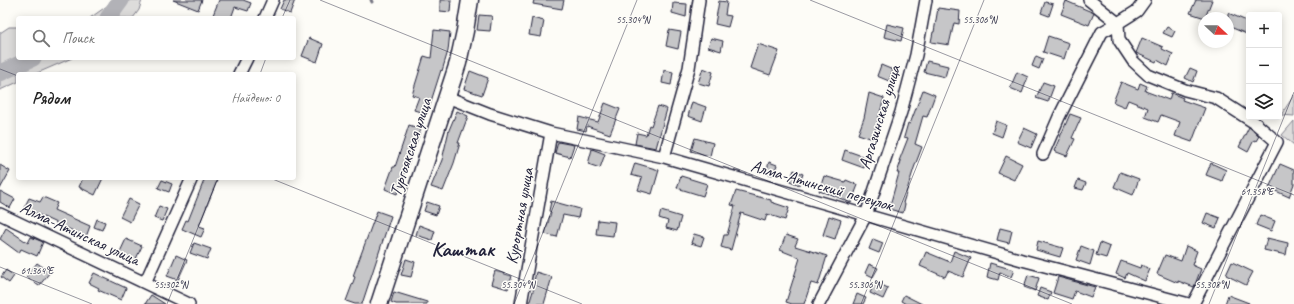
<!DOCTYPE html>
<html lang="ru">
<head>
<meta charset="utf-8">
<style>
	:root { --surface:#fff; --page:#f6f6f6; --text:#222; --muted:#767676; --line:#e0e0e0 }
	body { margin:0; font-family:Caveat,sans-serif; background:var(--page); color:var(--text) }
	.controls { position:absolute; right:12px; top:12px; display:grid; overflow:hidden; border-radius:4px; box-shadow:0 2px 10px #0003 }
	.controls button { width:36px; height:36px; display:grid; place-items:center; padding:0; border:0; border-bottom:1px solid var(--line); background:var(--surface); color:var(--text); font:20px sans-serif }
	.compass { position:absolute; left:1198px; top:12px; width:36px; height:36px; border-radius:50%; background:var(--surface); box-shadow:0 2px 10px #0003; rotate:112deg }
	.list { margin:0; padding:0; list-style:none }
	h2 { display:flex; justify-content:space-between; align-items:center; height:52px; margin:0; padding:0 16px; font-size:17px }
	h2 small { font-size:13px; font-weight:400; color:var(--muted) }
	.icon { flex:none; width:22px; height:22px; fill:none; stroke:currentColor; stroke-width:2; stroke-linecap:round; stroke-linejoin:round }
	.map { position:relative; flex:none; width:1294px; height:304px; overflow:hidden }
	.search { position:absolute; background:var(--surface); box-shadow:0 2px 10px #0003; left:16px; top:16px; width:280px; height:44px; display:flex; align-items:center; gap:10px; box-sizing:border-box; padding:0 14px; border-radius:4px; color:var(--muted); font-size:15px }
	.panel { position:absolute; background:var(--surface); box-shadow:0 2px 10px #0003; left:16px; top:72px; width:280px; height:108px; border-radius:4px }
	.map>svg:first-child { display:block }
	.green { fill:#dddcdb; stroke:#807f8b }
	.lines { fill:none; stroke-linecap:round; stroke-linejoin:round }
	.stream { stroke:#787885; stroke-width:3 }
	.river { stroke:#b2b2b7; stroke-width:17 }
	.building { fill:#c6c6c8; stroke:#22223b }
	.minor-casing { stroke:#22223b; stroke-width:14 }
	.secondary-casing { stroke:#22223b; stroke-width:19 }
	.minor { stroke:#fdfcf7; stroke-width:11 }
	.secondary { stroke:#fdfcf7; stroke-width:16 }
	.ticks { fill:none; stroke:#22223b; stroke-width:1; stroke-opacity:0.45 }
	.labels { text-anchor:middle; stroke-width:3; stroke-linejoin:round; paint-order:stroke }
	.street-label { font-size:17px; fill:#22223b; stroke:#fdfcf7 }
	.district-label { font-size:21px; font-weight:bold; fill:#22223b; stroke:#fdfcf7 }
	.ticks-label { font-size:10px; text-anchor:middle; fill:#22223b; stroke:#fdfcf7; stroke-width:3; stroke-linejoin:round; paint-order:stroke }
</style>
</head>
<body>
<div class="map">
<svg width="1294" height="304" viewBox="0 0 1294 304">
	<rect width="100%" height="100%" fill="#fdfcf7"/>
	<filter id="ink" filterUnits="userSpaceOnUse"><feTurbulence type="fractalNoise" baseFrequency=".025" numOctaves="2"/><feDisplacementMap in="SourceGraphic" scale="8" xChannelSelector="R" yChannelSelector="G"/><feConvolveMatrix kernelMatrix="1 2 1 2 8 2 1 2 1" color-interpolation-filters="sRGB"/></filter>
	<g filter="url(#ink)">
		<path class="green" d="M111 0H142L139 10 133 18H90L107 6Z
			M9 27H18V58H72L35 74H18V82L0 90V33Z
			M1294 95V116L1281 115Z
			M1294 121V145L1282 135Z"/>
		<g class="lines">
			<path class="stream" d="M371 0 372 2"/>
			<path class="river" d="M108 18 121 0
				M0 73 33 58"/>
		</g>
		<path class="building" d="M173 0H202L198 10Z
			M219 0H243L251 3 248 11 235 7 231 18H220L213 15Z
			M284 0H295L290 13 280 9Z
			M440 0H451L450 12 440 11Z
			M534 0H564L562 9 533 4Z
			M1196 0H1212L1205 18 1190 13Z
			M719 1 727 2 725 15 731 16 728 27 715 24Z
			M1066 1 1094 13 1089 25 1061 14Z
			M1045 2 1053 4 1049 16 1041 13Z
			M673 3 687 4 686 17 672 13Z
			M938 8 960 11 959 24 954 23 949 45 931 42 933 32H934Z
			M1228 13 1249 22V35L1228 26Z
			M479 15 492 16 490 31 477 30Z
			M532 18 544 21 541 37 529 35Z
			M887 24 904 28 901 41 884 37Z
			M1167 27 1175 31 1172 37 1163 33Z
			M434 30 450 32 448 51 442 71 441 70 427 114 414 110 419 97 412 95 424 56 431 58Z
			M669 30 681 32 678 49 666 46Z
			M1048 36 1069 43 1064 59 1043 52Z
			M309 38 323 44 317 62 302 56Z
			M711 38 723 41 721 51 708 47Z
			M1142 38 1163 47 1162 49 1173 54 1168 66 1157 60 1156 62 1136 53Z
			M758 44 779 51 770 75 750 68Z
			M1036 56 1043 59 1039 69 1032 66Z
			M927 61 948 66 945 77 924 72Z
			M881 65 893 70 889 81 877 76Z
			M703 68 713 72 709 86 698 83Z
			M1190 68 1197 71 1193 82 1185 78Z
			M664 70 673 72 671 85 662 83Z
			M470 71 488 78 482 95 464 89Z
			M1017 72 1028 77 1022 93 1010 88Z
			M1043 82 1054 86 1048 102 1036 98Z
			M1121 82 1138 89 1140 83 1147 86 1145 91 1169 100 1171 93 1183 98 1182 100 1205 108 1192 142 1175 136 1180 122 1161 115 1158 122 1145 117 1148 108 1128 100 1125 107 1113 102Z
			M923 90 935 95 927 117 923 116 915 144 922 147 914 168 903 203 905 204 903 213 889 209 899 173H897L901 161H899L908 138 904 137 908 123 910 124Z
			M869 93 884 98 873 139 858 134 864 118Z
			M692 102 706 107 702 121 688 116Z
			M605 103 620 109 610 134 587 126 586 131 577 129 579 117 598 122Z
			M658 106 667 109 656 148 635 144 637 133 646 135 649 125 651 126Z
			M457 111 468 116 458 143H460L454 163 443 191 431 187 442 160 449 130Z
			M1070 114 1081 118 1072 138 1075 139 1067 156 1054 151Z
			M996 121 1006 125 1002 137 992 133Z
			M409 125 421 129 397 194 385 189 393 167H395Z
			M1249 127 1259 136 1256 141 1254 140 1248 152 1239 147Z
			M1024 128 1037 134 1031 148 1017 142Z
			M695 138 713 143 710 156 691 151Z
			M558 142 574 145 570 157 555 153Z
			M592 149 605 154 600 168 588 164Z
			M845 150 868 158 864 168 842 160Z
			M1006 156 1022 164 1014 180 998 173Z
			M769 162 777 165 773 175 766 173Z
			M635 163 659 170 652 194 638 190 642 178 631 175Z
			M1211 163 1226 170 1222 181 1206 175Z
			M1280 164 1294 170V184L1289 197 1269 188Z
			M0 165 10 171 0 189Z
			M794 170 803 174 799 185 790 181Z
			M1120 172 1139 179 1133 195 1114 187Z
			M681 176 707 184 703 196 677 188Z
			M824 176 845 182 846 180 858 185 851 203 828 193V194L819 191Z
			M83 178H103L95 195 79 187Z
			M205 178H218L199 226 205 228 201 237 182 229 186 220 188 221Z
			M162 180 172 184 169 192 158 188Z
			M1078 180 1086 183 1083 190 1075 188Z
			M0 191 15 199 10 208 0 202Z
			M736 191 771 200V202L789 208 785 220 767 214 765 221 741 213 731 250 721 247 724 235H727L735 206 731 205Z
			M43 197 57 203 54 210 90 226 86 237 24 208 29 198 40 202Z
			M129 199 139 204 130 222 120 217Z
			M551 201 580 209 578 218 563 215 557 237 545 234 551 212 549 211Z
			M427 202 439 206 436 215 424 211Z
			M159 206 167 209 162 221 154 218Z
			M377 211 391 216 362 304H355L346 301 355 277 353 276Z
			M661 211 681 217 677 231 666 228 668 221 659 218Z
			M1207 213 1220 218 1216 228 1203 223Z
			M1260 215 1275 221 1271 231 1256 225Z
			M829 216 841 220 835 239 823 235Z
			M97 219 105 222 102 230 94 227Z
			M598 220 615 222 613 236 596 234Z
			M419 225 435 231 432 240 416 235Z
			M6 228 28 243 31 237 43 242 37 256 21 249 19 253 0 239Z
			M1000 228 1012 231 1009 243 997 240Z
			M694 234 704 237 701 246 691 243Z
			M786 235 798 239 795 246 827 256 818 285 811 283 804 304H792L786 302 800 258 780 250Z
			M1267 238 1288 243 1286 255 1264 250Z
			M126 239 142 246 135 261 119 254Z
			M873 239 883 243 879 253 869 249Z
			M1038 241 1063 248 1060 257 1036 250Z
			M194 243 211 249 207 259 190 253Z
			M1100 243 1110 247 1106 258 1096 255Z
			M1081 246 1094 251 1090 265 1076 260Z
			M1186 246 1197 251 1192 265 1201 269 1194 287 1178 281V283L1157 274 1165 255 1181 261Z
			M954 251 971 258 963 277 948 271 945 277 920 266 926 252 950 262Z
			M176 255 187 260 178 280 167 276Z
			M406 259 415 262 411 277 401 275Z
			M1121 261 1140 268 1141 265 1150 269 1145 281 1127 273 1125 278 1116 274Z
			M1232 262 1253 272 1246 285 1226 275Z
			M37 263 50 272 39 286 26 277Z
			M990 263 1014 270 1011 277 1000 272 998 280 987 277Z
			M869 264 878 268 873 277 865 273Z
			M6 270 14 276 9 283 1 277Z
			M495 271 512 276 508 289 491 284Z
			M536 272 552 277 544 304H529L536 281H534Z
			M94 273 126 288 121 300 98 290 99 288 89 283Z
			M1028 275 1039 278 1035 291 1024 287Z
			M1058 277 1095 287 1091 297 1075 291 1072 299 1053 293Z
			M875 282 888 288 883 299 870 293Z
			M1040 288 1051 292 1048 300 1037 296Z
			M394 292 427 302V304H396L391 302Z
			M857 294 866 298 863 304H853Z
			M151 295 165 304H145Z
			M904 295 922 304H906L901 301Z
			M1228 295 1249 303V304H1225Z"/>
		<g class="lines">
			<defs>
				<path id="minor" d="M1089 0 1118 23 1137 11 1145 0
					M265 18 273 0
					M239 74 247 58
					M447 97 490 114 551 133 664 157 1022 260 1189 304
					M1043 154 1059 117 1102 32 1118 23 1119 40 1133 61 1148 75 1185 90 1216 98 1255 123 1277 142 1193 304
					M664 157 689 68 699 0
					M0 214 189 304
					M145 283 192 178
					M521 304 551 133
					M819 304 866 215 901 112 916 55 926 0"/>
				<path id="secondary" d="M379 304 458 63 465 31 470 0"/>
			</defs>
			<use href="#minor" class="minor-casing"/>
			<use href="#secondary" class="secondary-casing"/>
			<use href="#minor" class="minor"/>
			<use href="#secondary" class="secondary"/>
		</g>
	</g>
	<path class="ticks" d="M320 0 1072 304M810 0 1294 195M282 18 290 0M0 69 18 76M260 74 266 58M270 178 582 304M0 267 92 304M167 304 218 178M514 304 637 0M861 304 984 0M1209 304 1294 92"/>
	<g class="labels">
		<g class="street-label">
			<text transform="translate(879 117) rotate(-73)" y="6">Аргазинская улица</text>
			<text transform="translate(410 147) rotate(-72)" y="6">Тургоякская улица</text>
			<text transform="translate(822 185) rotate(16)" y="6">Алма-Атинский переулок</text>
			<text transform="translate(519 216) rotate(-80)" y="6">Курортная улица</text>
			<text transform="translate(80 233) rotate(25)" y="6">Алма-Атинская улица</text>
		</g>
		<g class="district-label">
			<text x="463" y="256">Каштак</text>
		</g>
	</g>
	<g class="ticks-label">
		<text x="633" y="23">55.304°N</text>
		<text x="980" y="23">55.306°N</text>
		<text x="1257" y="195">61.358°E</text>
		<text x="37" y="274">61.364°E</text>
		<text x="171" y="288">55.302°N</text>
		<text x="518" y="288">55.304°N</text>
		<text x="865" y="288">55.306°N</text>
		<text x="1212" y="288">55.308°N</text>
	</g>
</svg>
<div class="controls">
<button>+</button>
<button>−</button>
<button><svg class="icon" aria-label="layers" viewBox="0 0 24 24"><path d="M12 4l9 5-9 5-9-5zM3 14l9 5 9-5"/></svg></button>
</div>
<svg class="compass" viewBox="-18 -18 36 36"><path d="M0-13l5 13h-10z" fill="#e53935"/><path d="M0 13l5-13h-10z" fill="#767676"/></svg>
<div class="search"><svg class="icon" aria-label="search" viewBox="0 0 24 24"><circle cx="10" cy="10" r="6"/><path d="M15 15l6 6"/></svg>Поиск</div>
<section class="panel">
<h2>Рядом<small>Найдено: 0</small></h2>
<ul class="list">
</ul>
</section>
</div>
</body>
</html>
